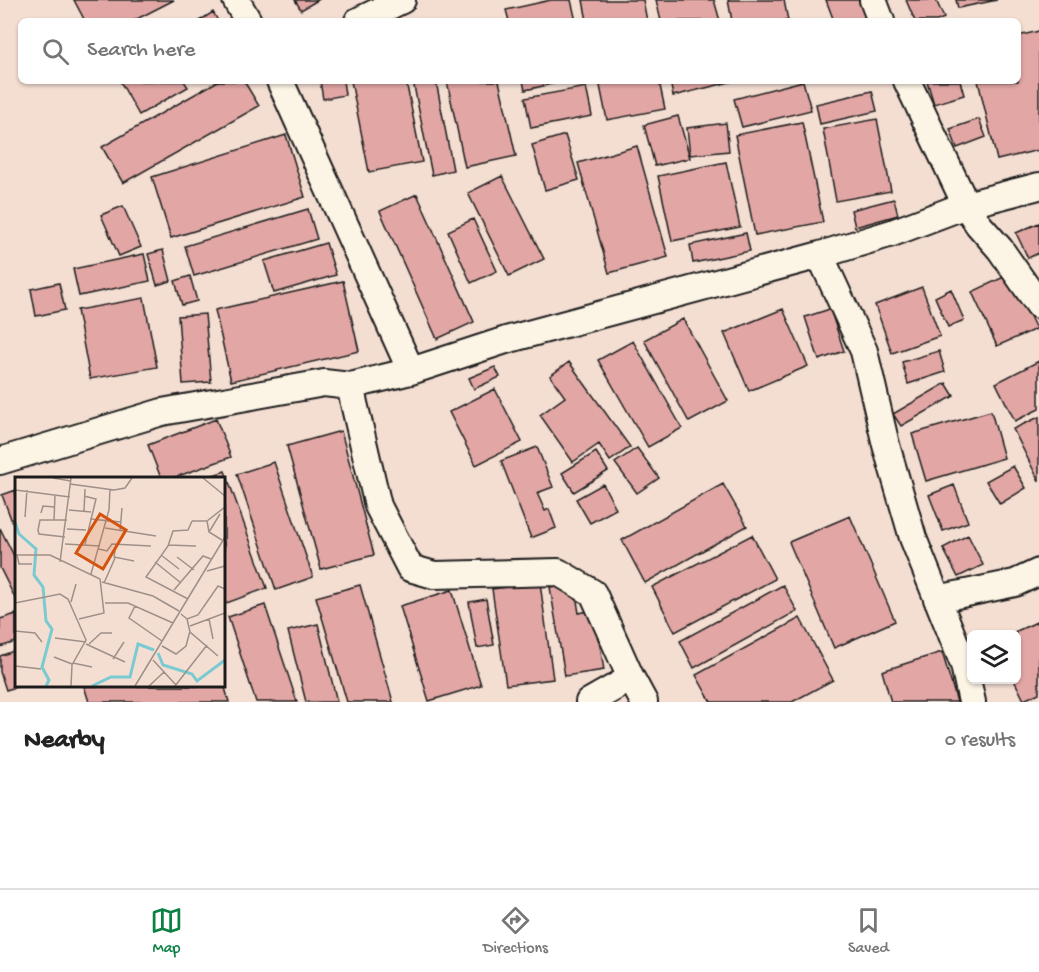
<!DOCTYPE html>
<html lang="en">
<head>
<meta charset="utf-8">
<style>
	:root { --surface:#fff; --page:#f6f6f6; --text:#222; --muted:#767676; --line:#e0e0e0; --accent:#0b8043 }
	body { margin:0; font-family:"Gochi Hand",sans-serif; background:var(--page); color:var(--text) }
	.controls { position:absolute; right:18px; bottom:18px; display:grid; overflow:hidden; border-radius:9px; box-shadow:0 2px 4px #0004 }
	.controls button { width:54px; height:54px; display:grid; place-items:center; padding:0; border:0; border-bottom:2px solid var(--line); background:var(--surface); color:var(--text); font:30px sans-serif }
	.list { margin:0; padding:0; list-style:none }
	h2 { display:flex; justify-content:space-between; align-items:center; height:78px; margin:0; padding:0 24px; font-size:26px }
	h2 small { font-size:20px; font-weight:400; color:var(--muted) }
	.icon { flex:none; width:33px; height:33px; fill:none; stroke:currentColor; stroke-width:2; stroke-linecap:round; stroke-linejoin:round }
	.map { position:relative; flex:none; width:1039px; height:702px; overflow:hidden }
	.search { position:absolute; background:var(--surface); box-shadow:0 2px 4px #0004; left:18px; right:18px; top:18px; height:66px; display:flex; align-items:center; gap:15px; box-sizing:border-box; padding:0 21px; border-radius:9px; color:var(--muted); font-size:22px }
	.sheet { height:186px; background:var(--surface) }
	nav { display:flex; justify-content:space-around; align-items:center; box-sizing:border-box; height:84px; border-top:2px solid var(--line); background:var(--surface); font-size:16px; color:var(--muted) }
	nav a { display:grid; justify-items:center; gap:3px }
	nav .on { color:var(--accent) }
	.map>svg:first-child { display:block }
	.building { fill:#e2a7a5; stroke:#1c1c1c; stroke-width:1.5 }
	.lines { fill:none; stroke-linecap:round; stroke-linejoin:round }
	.minor-casing { stroke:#1c1c1c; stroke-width:30 }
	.minor { stroke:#fcf5e5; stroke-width:26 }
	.inset-river { fill:none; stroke:#7acbd1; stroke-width:3 }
	.inset-road { fill:none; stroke:#9e9089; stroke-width:1.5 }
	.view { fill:#d4530e; fill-opacity:0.15; stroke:#d4530e; stroke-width:3 }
	.inset-edge { fill:none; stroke:#1c1c1c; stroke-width:3 }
</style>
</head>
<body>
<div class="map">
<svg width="1039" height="702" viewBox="0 0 1039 702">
	<rect width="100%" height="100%" fill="#f4ded2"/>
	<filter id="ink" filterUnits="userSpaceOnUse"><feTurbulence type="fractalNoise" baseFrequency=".0167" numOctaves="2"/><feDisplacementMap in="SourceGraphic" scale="12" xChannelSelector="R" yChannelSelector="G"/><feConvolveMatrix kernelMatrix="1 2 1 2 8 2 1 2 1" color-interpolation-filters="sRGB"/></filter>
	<g filter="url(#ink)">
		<path class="building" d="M74 0H174L133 21H85Z
			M295 0H318L301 10Z
			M551 0H571L576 21H509L506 10Z
			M583 0H643L647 21H587Z
			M656 0H714L720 21H661Z
			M728 0H784L788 21H732Z
			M826 0H859L867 21H834Z
			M906 0H936L944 18 937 21H915Z
			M956 0H997L958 8Z
			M213 12 218 21H199Z
			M1039 31V150L997 160 978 81H1018V36Z
			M120 81H184L188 87 139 115Z
			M218 81H244L259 106 123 183 102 147Z
			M320 81H343L345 95 323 99Z
			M351 81H406L422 162 369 172Z
			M413 81H436L453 170 432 175Z
			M447 81H499L516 156 465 167Z
			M523 81H565L525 90Z
			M599 81H659L665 109 607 120Z
			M670 81H734L673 96Z
			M803 81 811 110 742 127 734 99Z
			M927 81H960L964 95 934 104Z
			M586 87 592 116 531 128 525 98Z
			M872 91 877 111 820 124 816 104Z
			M678 116 690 158 655 166 644 125Z
			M877 119 891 191 836 201 823 129Z
			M979 119 986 137 957 148 950 129Z
			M802 122 823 222 755 235 735 135Z
			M726 123 729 151 690 155 687 128Z
			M286 135 305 197 171 238 152 177Z
			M565 135 579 180 545 190 532 145Z
			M637 146 668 257 609 273 578 163Z
			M726 162 740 227 672 241 658 176Z
			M502 176 544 259 509 276 468 193Z
			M417 194 474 322 437 339 380 211Z
			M894 199 898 215 855 227 851 210Z
			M123 206 141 247 119 256 101 215Z
			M308 209 317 239 194 276 185 246Z
			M473 219 497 271 471 283 448 231Z
			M1039 223V253L1028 258 1016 233Z
			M746 233 750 251 693 263 690 245Z
			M326 243 336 275 274 293 264 261Z
			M163 250 171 281 157 285 148 254Z
			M144 254 150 281 79 296 73 269Z
			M1010 274 1036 329 997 346 972 292Z
			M190 276 197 301 182 305 175 281Z
			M343 281 359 351 231 381 215 310Z
			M59 283 65 310 36 316 31 289Z
			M922 287 940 336 892 353 875 305Z
			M951 289 964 320 948 327 935 297Z
			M144 298 157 367 90 379 77 310Z
			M783 309 808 366 749 391 724 333Z
			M830 309 844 351 819 360 805 317Z
			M205 314 211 382 183 384 178 316Z
			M683 319 728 401 689 422 644 340Z
			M633 341 682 428 648 447 598 360Z
			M939 351 945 372 908 384 902 362Z
			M1039 361V409L1015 421 996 383Z
			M569 362 630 447 610 461 599 444 573 462 540 415 565 397 550 376Z
			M495 367 500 377 474 389 469 378Z
			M946 383 954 396 901 426 893 414Z
			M495 389 522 442 476 465 449 412Z
			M991 411 1004 458 926 481 912 434Z
			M1039 417V481L1013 429Z
			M216 419 231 457 173 478H161L148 445Z
			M341 431 374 555 321 569 287 446Z
			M537 447 553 487 537 493 545 511 549 509 556 528 531 538 501 461Z
			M637 448 659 478 637 493 615 463Z
			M596 452 608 471 574 492 562 473Z
			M274 462 313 577 276 590 237 474Z
			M1013 466 1026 488 1000 504 986 481Z
			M225 471 267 588 224 604V478H205Z
			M603 484 616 509 590 523 576 499Z
			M723 484 747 526 645 583 622 540Z
			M954 485 968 522 943 531 929 495Z
			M16 490V532L2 495Z
			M850 516 895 621 834 648 789 542Z
			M0 528 16 560V600L0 568Z
			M752 535 775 579 675 632 652 587Z
			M968 535 983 565 958 577 943 548Z
			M540 583 553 679 506 685 492 589Z
			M574 583 579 613 594 610 604 670 565 676 550 587Z
			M360 585 393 702H347L316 597Z
			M783 585 797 611 694 668 680 641Z
			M452 590 481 685 429 701 400 606Z
			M486 599 494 645 477 648 469 602Z
			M265 605 297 702H256L228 617Z
			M16 614V642L0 647V619Z
			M800 618 833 680 792 702H711L696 675Z
			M1039 621V693L1024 700 1014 680H1016V634H1010Z
			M318 624 337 702H306L288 631Z
			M16 650V686H19L6 690 0 672V656Z
			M942 652 957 702H891L882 671Z
			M224 684 229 702H89L84 686H224Z"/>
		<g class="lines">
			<defs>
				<path id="minor" d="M236 0 248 21
					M873 0 881 21
					M358 21 402 0
					M280 81 411 371
					M907 81 966 205 978 224 1000 249 1039 305
					M820 255 864 351 886 445 913 538 964 665 972 702
					M350 386 378 506 410 568 434 575 558 572 593 593 631 678 644 702
					M0 461 162 412 324 383 350 386 411 371 506 340 820 255 892 233 966 205 1039 186
					M937 599 1015 583 1039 572
					M589 702 631 678"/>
			</defs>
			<use href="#minor" class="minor-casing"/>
			<use href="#minor" class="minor"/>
		</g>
	</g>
	<g transform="translate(15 477)">
		<rect width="210" height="210" fill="#f4ded2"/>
		<path class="inset-river" d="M0 45 4 57 21 72 19 98 28 110 31 144 37 152 27 190 34 203 31 209M143 176 148 188 177 197 182 204 210 183M77 209 96 200H115L123 167 139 173"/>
		<path class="inset-road" d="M38 1 56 4M188 1 210 19M55 7 99 13 110 11 117 1M0 13 55 20M69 19 81 22 70 67M54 33 76 35M69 34 70 12M26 36 28 29 39 30M10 40 12 13M75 42 106 45M39 43 40 18M177 44H192L210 30M192 44 194 55 207 63M90 51 141 59M52 52 71 53M105 54 107 31M194 55 205 37M50 60 24 57 23 53 25 43H52M50 67 85 69M101 68 99 80 119 84M153 68 181 69M84 72 92 74 97 67 136 69M0 78H35L85 102 89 136 64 142M2 78 4 87H17M146 78 164 92M162 80 179 93M45 85 56 1M140 85 166 106M192 94 210 89M76 97 94 33 95 12M87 105 138 119 164 134M89 106 100 81M159 113 188 79 196 82M173 122 131 100 153 69 158 54 173 53 177 44M56 125 61 107M0 126 45 117 53 122 71 163 57 188 56 209M90 126H113L158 146M120 129 114 141 147 164M166 137 172 142 183 138 203 109 210 112M172 142 175 155 203 179M194 142 198 162M175 149 210 136M0 154 20 156 27 165M40 161 71 165M71 167 110 185M74 167 86 156H97M147 169 161 177 171 169 175 154M39 180 57 187M98 182 109 165M138 183 161 208M58 186 77 190M0 189 26 192M120 209 210 60M134 209 149 195M160 209 192 168"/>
		<path class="view" d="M85 37 111 53 88 92 61 76Z"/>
		<rect width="210" height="210" class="inset-edge"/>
	</g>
</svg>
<div class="controls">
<button><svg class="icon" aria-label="layers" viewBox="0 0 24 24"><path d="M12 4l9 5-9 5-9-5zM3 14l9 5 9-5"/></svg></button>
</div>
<div class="search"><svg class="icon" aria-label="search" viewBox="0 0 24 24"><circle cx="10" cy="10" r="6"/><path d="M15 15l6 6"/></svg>Search here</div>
</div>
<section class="sheet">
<h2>Nearby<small>0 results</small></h2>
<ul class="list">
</ul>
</section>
<nav>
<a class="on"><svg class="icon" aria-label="map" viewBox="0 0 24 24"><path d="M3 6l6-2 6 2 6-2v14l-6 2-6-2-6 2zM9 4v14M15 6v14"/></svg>Map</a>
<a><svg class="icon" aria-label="directions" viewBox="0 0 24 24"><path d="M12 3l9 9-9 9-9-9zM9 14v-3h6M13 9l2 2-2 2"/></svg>Directions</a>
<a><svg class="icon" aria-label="saved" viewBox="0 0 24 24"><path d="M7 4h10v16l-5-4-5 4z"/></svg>Saved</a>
</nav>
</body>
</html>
